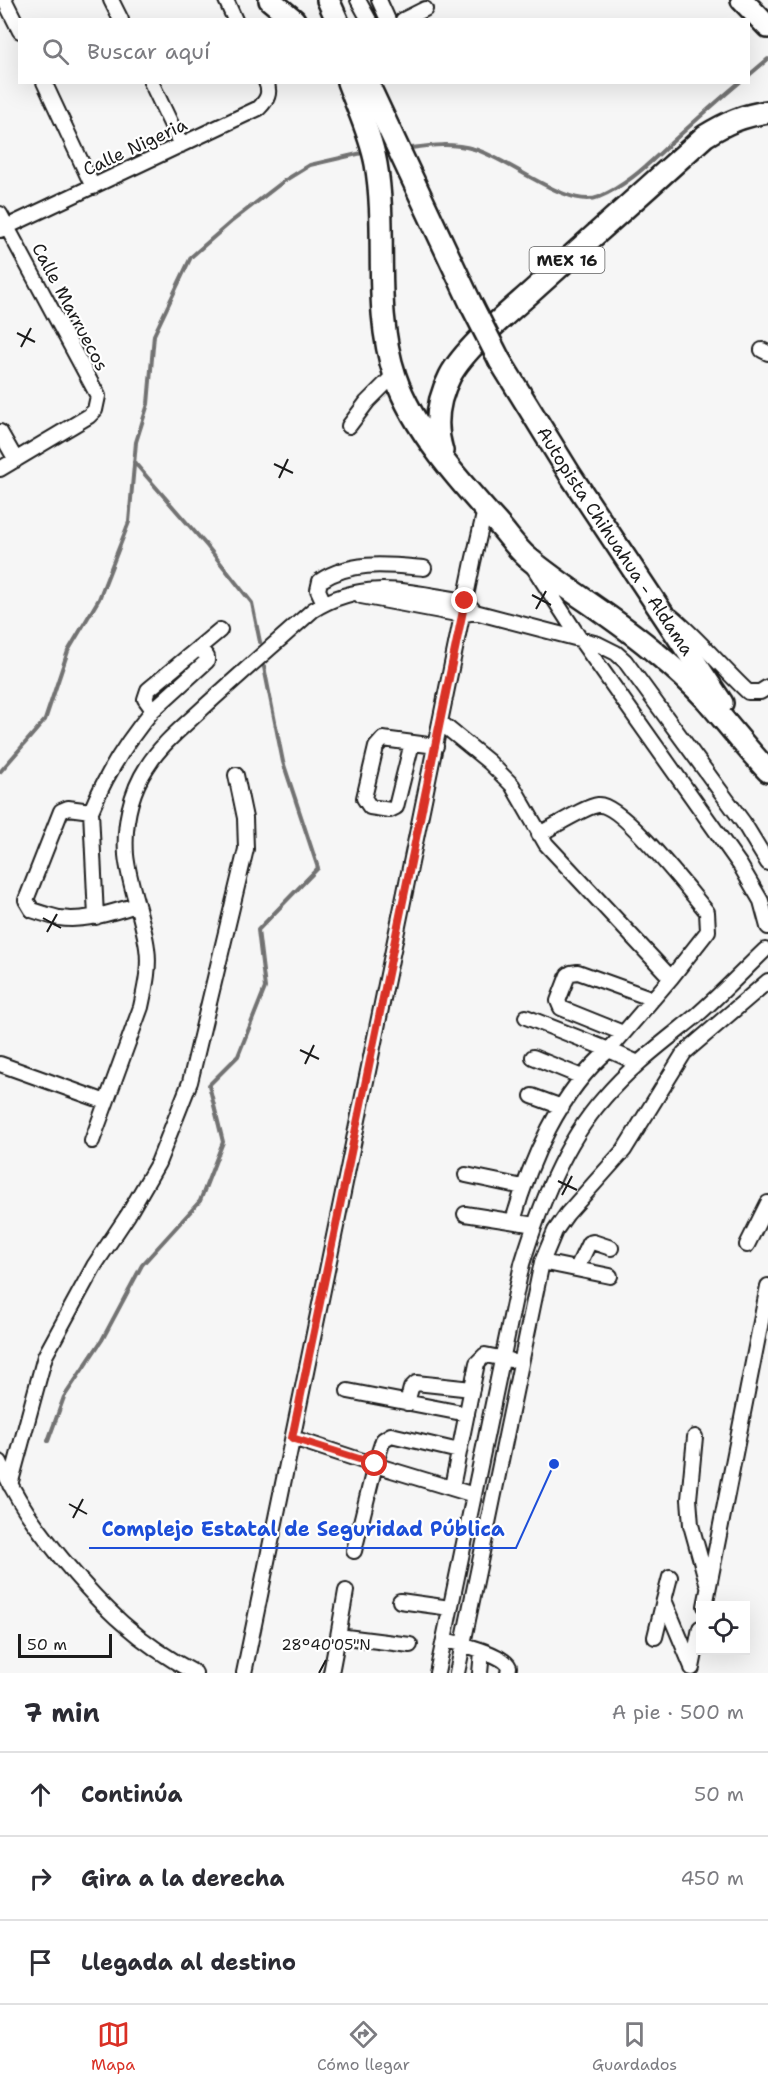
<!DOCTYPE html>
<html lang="es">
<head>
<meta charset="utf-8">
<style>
	:root { --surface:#fff; --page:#f2f2f3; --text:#2b2b33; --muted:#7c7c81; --line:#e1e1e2; --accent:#d93025 }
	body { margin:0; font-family:"Shantell Sans",sans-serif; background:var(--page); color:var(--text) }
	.controls { position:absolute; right:18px; bottom:18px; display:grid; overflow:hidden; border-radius:0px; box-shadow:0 6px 24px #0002 }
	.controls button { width:54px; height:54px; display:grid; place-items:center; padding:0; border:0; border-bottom:2px solid var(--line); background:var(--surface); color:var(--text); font:30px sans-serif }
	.scale { position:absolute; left:18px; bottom:15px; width:94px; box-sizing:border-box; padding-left:6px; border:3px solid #1c1c1c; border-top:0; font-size:16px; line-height:21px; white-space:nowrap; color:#1c1c1c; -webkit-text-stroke:4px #fff; paint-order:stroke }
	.stop { position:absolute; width:18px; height:18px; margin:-14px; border:4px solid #d93025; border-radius:50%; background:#fff }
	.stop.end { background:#d93025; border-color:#fff; box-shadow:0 2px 6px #0008 }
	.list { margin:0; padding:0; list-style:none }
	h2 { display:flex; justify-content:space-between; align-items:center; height:78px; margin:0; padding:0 24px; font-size:26px }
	h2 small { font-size:20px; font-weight:400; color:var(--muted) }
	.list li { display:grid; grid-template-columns:39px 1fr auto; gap:18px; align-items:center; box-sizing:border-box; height:84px; padding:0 24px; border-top:2px solid var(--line) }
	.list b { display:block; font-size:22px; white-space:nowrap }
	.list em { font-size:20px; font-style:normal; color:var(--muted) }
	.icon { flex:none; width:33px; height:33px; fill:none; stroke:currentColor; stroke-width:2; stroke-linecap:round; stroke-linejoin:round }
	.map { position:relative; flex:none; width:768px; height:1673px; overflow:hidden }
	.search { position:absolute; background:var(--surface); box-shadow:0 6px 24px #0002; left:18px; right:18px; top:18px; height:66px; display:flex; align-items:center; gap:15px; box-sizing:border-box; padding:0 21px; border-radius:0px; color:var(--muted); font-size:22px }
	.sheet { height:330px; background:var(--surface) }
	nav { display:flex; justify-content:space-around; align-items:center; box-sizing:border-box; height:84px; border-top:2px solid var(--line); background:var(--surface); font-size:16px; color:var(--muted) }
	nav a { display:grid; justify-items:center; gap:3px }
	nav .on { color:var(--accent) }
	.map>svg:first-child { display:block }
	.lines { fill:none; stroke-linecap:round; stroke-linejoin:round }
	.stream { stroke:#727272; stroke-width:4 }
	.minor-casing { stroke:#1c1c1c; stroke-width:18 }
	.highway-casing { stroke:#1c1c1c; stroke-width:26 }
	.minor { stroke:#fff; stroke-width:14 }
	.highway { stroke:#fff; stroke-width:21 }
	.highway-bridge-casing { stroke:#1c1c1c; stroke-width:26; stroke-linecap:butt }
	.highway-bridge { stroke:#fff; stroke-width:21 }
	.route { stroke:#d93025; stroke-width:8 }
	.ticks { fill:none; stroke:#1c1c1c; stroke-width:2 }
	.labels { text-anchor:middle; stroke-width:4.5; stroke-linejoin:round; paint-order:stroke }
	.shield { fill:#fff; stroke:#606060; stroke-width:1.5 }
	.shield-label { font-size:16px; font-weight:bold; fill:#1c1c1c }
	.street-label { font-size:18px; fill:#1c1c1c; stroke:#fff }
	.ticks-label { font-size:15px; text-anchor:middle; fill:#1c1c1c; stroke:#fff; stroke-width:4.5; stroke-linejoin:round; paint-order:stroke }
	.leader { fill:none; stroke:#1d4ed8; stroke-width:2 }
	.callout-dot { fill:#1d4ed8; stroke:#fff; stroke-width:2 }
	.callout-label { font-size:20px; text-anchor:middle; font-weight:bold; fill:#1d4ed8; stroke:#fff; stroke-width:4.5; stroke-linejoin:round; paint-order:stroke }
</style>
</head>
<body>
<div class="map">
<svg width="768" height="1673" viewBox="0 0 768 1673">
	<rect width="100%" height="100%" fill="#f6f6f6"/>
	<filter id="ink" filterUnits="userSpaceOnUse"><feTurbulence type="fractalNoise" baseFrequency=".0167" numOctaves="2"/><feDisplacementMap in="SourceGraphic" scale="12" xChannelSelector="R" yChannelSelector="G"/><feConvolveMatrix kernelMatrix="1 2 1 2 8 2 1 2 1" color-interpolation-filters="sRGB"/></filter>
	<g filter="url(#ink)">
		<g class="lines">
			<path class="stream" d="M748 76 768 59
				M411 148C433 145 453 143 474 149 508 158 568 210 599 197 628 185 648 164 671 143 694 122 716 102 740 82
				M134 462 207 546 252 603 260 642
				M0 772 45 720 68 651 99 599 129 522 136 442 148 404 154 335 191 257 231 222 284 181 310 165 362 153
				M48 1441 64 1397 102 1340 142 1265 200 1201 223 1142 209 1085 238 1056 265 988 258 930 318 868 283 762 264 667"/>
			<defs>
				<path id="minor" d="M111 0 121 20
					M226 0 235 20
					M358 0 369 20
					M379 0 388 20
					M5 1 20 31
					M403 20 425 9
					M44 82 93 187
					M151 82 181 145
					M0 214 98 396 95 410 89 416 0 469
					M0 230 259 108C267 100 271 93 266 82
					M762 350 768 353
					M349 426 367 402 394 375
					M0 432 16 460
					M534 568 580 639 740 865 761 901 768 927
					M361 596 462 615 475 612 598 644 616 653 625 661 743 822 768 863
					M324 603 318 590 320 581C351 560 389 565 424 568
					M671 616C699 639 722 668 748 692H760L768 687
					M153 710 207 661V657L199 647
					M440 722 489 762 512 785 546 844 671 978
					M412 743 396 807 390 810 370 807 364 798 376 747 383 739 436 746
					M91 811 96 917
					M137 905C112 912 86 922 59 918 50 916 41 913 32 910L26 900 61 811 68 808 91 811C107 772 126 742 153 710L145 699 148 690 220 630
					M526 1017 609 1050 671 978 708 931 707 912C690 892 622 803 598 805 586 806 552 828 539 834
					M623 1033 561 1008 558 1001 568 975 571 973 578 972 653 999
					M533 1057 582 1077
					M0 1064 106 1102
					M532 1096 562 1107
					M92 1141 141 1007C145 988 150 968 147 948 143 917 129 886 126 855 124 825 130 793 147 767 161 744 184 726 203 708 239 675 276 643 313 610 363 578 410 592 465 601L475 612
					M466 1175 523 1187
					M465 1214 535 1225
					M513 1221C530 1161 560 1091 609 1050L638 1063
					M747 1245 768 1203
					M542 1262 610 1276
					M577 1268 589 1243 593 1242 611 1248
					M348 1391 467 1414
					M407 1403 411 1388 416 1383 472 1389
					M695 1437 689 1499 691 1525 708 1586
					M293 1438 375 1465 354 1551
					M459 1451 391 1435 383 1440 375 1465 474 1495
					M0 1462C15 1499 37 1528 62 1559 105 1610 136 1641 195 1673
					M10 1485 45 1356 94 1266 128 1215 158 1163 190 1082 246 849 245 818 236 775
					M452 1487 477 1363 485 1355 510 1360
					M670 1577 664 1600 692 1667
					M400 1601 450 1608
					M705 1606 768 1286
					M338 1636 346 1591
					M655 1637 664 1600
					M444 1640C458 1643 504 1654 509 1667L508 1673
					M692 1668 700 1628
					M244 1673 473 562 485 510
					M331 1673 338 1636 410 1645
					M437 1673 522 1264C540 1206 563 1144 604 1098 631 1066 664 1042 696 1016 720 995 742 972 765 950
					M457 1673 542 1262 555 1231 567 1214 624 1150 684 1053 768 981
					M480 1673 482 1652"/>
				<g id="highway">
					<path d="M270 0 294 20"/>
					<path d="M328 0 337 20"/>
					<path d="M742 0 768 27"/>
					<path d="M348 82C358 109 371 136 376 164 388 233 372 308 395 376 413 430 461 483 498 524 508 535 517 549 528 558 569 592 616 618 656 653 673 667 691 683 706 699 727 723 746 748 768 771"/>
					<path d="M367 82 472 306"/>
					<path id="s1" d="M500 361 571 476 722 703"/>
					<path d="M442 451C434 425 437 401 450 376 466 346 513 309 539 285 594 236 650 186 705 136 726 123 744 115 768 112"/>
				</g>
			</defs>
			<use href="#minor" class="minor-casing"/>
			<use href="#highway" class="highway-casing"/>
			<use href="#minor" class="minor"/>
			<use href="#highway" class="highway"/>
			<defs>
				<path id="highway-bridge" d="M472 306 500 361"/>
			</defs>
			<use href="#highway-bridge" class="highway-bridge-casing"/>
			<use href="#highway-bridge" class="highway-bridge"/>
		</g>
	</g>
	<g class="lines" filter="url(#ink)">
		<path class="route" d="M375 1464 292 1438 465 601"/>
	</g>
	<path class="ticks" d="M17 333 35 342M21 347 31 328M274 464 293 473M279 478 288 459M532 595 551 605M536 609 546 591M43 918 61 928M47 932 57 914M300 1050 319 1059M305 1064 314 1045M558 1181 577 1190M562 1195 572 1176M69 1504 87 1514M73 1518 83 1499M319 1673 326 1660"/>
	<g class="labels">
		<rect class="shield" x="529.5" y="247" width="75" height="26" rx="4.5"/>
		<g class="shield-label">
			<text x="567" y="266">MEX 16</text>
		</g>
		<g class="street-label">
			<text transform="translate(135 147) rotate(-25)" y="6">Calle Nigeria</text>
			<text transform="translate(70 307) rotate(62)" y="6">Calle Marruecos</text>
			<text dy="6" stroke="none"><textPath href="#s1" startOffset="214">Autopista Chihuahua - Aldama</textPath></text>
		</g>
	</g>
	<g class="ticks-label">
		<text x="326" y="1650">28°40'05"N</text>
	</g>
	<path class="leader" d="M554 1464L516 1548H89"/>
	<circle class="callout-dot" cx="554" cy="1464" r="6"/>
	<g class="callout-label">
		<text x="303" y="1536">Complejo Estatal de Seguridad Pública</text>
	</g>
</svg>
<div class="controls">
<button><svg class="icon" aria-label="locate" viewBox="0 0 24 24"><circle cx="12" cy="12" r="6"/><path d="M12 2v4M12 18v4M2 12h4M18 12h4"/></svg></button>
</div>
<div class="scale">50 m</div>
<div class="stop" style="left:375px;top:1464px"></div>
<div class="stop end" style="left:465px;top:601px"></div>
<div class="search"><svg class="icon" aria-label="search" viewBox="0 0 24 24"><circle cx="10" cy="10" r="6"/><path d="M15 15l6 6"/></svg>Buscar aquí</div>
</div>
<section class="sheet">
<h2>7 min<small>A pie · 500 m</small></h2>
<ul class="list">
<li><svg class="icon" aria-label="ahead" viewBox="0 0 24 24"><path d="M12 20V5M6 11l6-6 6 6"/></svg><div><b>Continúa</b></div><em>50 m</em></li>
<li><svg class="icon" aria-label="right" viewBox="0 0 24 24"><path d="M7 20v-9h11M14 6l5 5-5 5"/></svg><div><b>Gira a la derecha</b></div><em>450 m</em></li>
<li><svg class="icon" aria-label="arrive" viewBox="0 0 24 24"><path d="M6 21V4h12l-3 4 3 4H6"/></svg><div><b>Llegada al destino</b></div></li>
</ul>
</section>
<nav>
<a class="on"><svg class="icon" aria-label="map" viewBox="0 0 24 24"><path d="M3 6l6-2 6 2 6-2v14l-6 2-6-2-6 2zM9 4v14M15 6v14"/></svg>Mapa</a>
<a><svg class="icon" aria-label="directions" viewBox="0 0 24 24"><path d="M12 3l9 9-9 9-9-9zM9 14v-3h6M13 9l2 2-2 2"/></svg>Cómo llegar</a>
<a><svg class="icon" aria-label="saved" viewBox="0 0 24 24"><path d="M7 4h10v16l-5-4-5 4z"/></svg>Guardados</a>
</nav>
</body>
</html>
